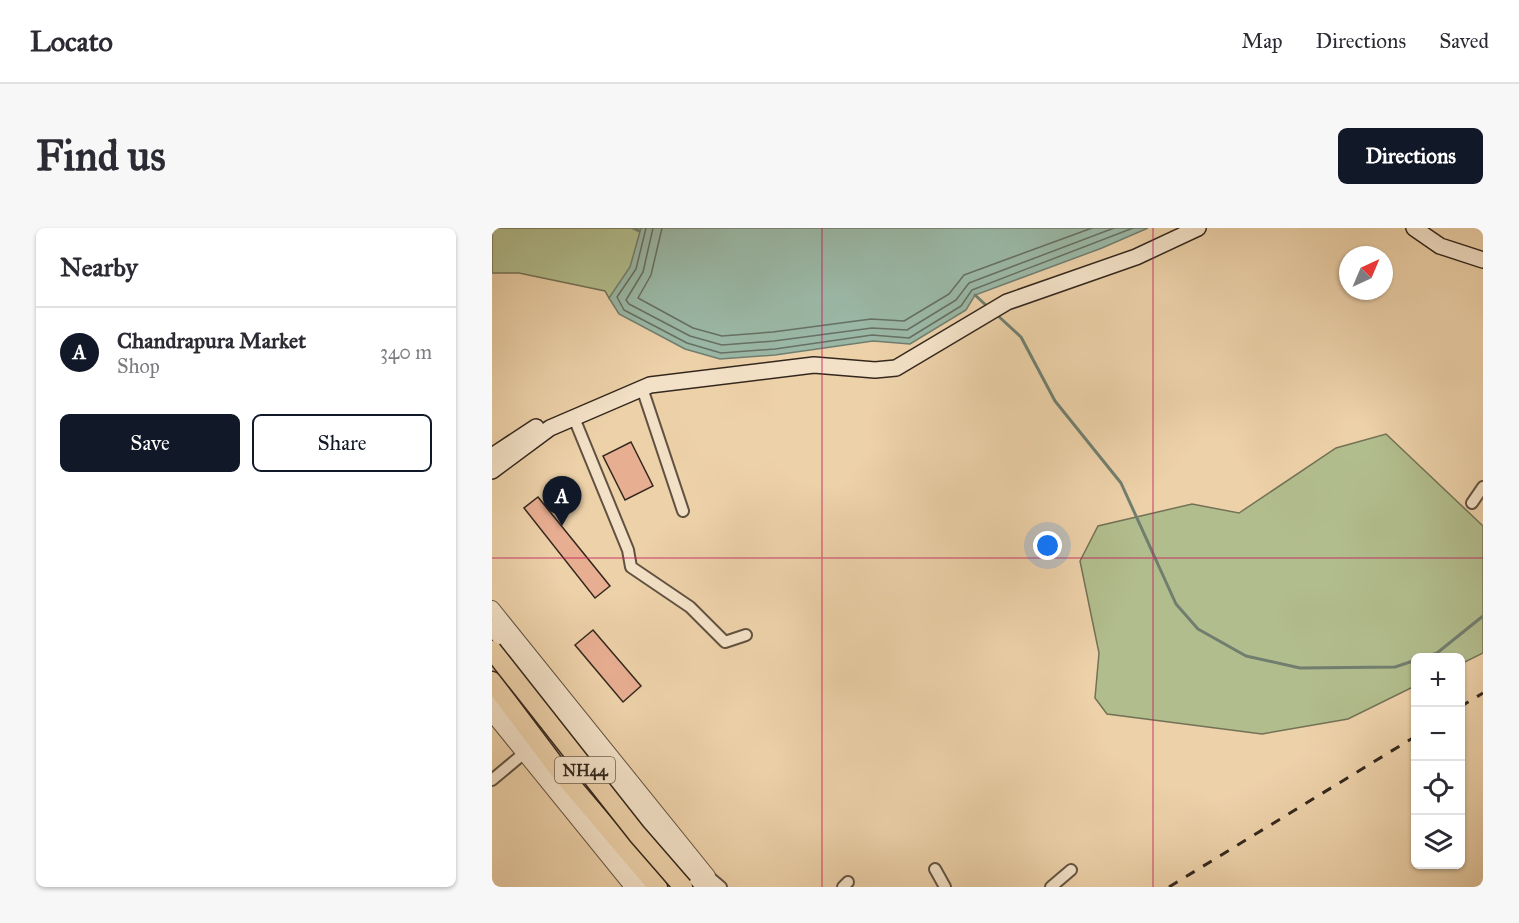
<!DOCTYPE html>
<html lang="en">
<head>
<meta charset="utf-8">
<style>
	:root { --surface:#fff; --page:#f7f7f7; --text:#2b2b33; --muted:#7c7c81; --line:#e1e1e2; --accent:#111827 }
	body { margin:0; font-family:"IM FELL Great Primer",serif; background:var(--page); color:var(--text) }
	.controls { position:absolute; right:18px; bottom:18px; display:grid; overflow:hidden; border-radius:9px; box-shadow:0 2px 4px #0004 }
	.controls button { width:54px; height:54px; display:grid; place-items:center; padding:0; border:0; border-bottom:2px solid var(--line); background:var(--surface); color:var(--text); font:30px sans-serif }
	.compass { position:absolute; left:847px; top:18px; width:54px; height:54px; border-radius:50%; background:var(--surface); box-shadow:0 2px 4px #0004; rotate:44deg }
	.you { position:absolute; left:556px; top:318px; width:21px; height:21px; margin:-15px; border:4px solid #fff; border-radius:50%; background:#1a73e8; box-shadow:0 0 0 9px #1a73e833 }
	.badge { display:grid; place-items:center; width:39px; height:39px; border-radius:50%; background:var(--accent); color:#fff; font-size:20px; font-weight:700 }
	.pin { position:absolute; translate:-50% -50px; filter:drop-shadow(0 2px 3px #0008) }
	.pin::after { content:''; position:absolute; top:32px; width:21px; height:18px; background:inherit; clip-path:polygon(0 0,100% 0,50% 100%) }
	.list { margin:0; padding:0; list-style:none }
	h2 { display:flex; justify-content:space-between; align-items:center; height:78px; margin:0; padding:0 24px; font-size:26px }
	h2 small { font-size:20px; font-weight:400; color:var(--muted) }
	.list li { display:grid; grid-template-columns:39px 1fr auto; gap:18px; align-items:center; box-sizing:border-box; height:90px; padding:0 24px; border-top:2px solid var(--line) }
	.list b { display:block; font-size:22px; white-space:nowrap }
	.list p { margin:0; font-size:20px; white-space:nowrap; color:var(--muted) }
	.list em { font-size:20px; font-style:normal; color:var(--muted) }
	.actions { display:flex; gap:12px; padding:18px 24px }
	.actions a { flex:1; padding:14px 0; border:2px solid var(--accent); border-radius:9px; text-align:center; font-size:21px; color:var(--accent) }
	.actions .main { background:var(--accent); color:#fff }
	.icon { flex:none; width:33px; height:33px; fill:none; stroke:currentColor; stroke-width:2; stroke-linecap:round; stroke-linejoin:round }
	.map { position:relative; flex:none; width:991px; height:659px; overflow:hidden; border-radius:9px }
	header { display:flex; align-items:center; gap:36px; box-sizing:border-box; height:84px; padding:0 30px; background:var(--surface); border-bottom:2px solid var(--line) }
	header strong { font-size:28px }
	nav { display:flex; gap:33px; margin-inline-start:auto; font-size:21px }
	.intro { display:flex; align-items:center; justify-content:space-between; box-sizing:border-box; height:144px; padding:0 36px }
	h1 { margin:0; font-size:42px }
	.button { padding:15px 27px; border-radius:9px; background:var(--accent); color:#fff; font-size:21px; font-weight:700 }
	main { display:flex; gap:36px; padding:0 36px }
	aside { flex:1; background:var(--surface); border-radius:9px; box-shadow:0 2px 4px #0004 }
	.map>svg:first-child { display:block }
	.green { fill:#b2bd8d; stroke:#737256; stroke-width:1.5 }
	.water { fill:#9ab7a5; stroke:#717e6f; stroke-width:1.5 }
	.lines { fill:none; stroke-linecap:round; stroke-linejoin:round }
	.shore { stroke:#677062; stroke-width:1.5 }
	.stream { stroke:#717e6f; stroke-width:3 }
	.building { fill:#e8ae92; stroke:#34281e; stroke-width:1.5 }
	.minor-casing { stroke:#625241; stroke-width:14 }
	.tertiary-casing { stroke:#625241; stroke-width:16 }
	.secondary-casing { stroke:#34281e; stroke-width:18 }
	.trunk-casing { stroke:#34281e; stroke-width:21 }
	.minor { stroke:#f3e1c7; stroke-width:10 }
	.tertiary { stroke:#f3e1c7; stroke-width:14 }
	.secondary { stroke:#f3e1c7; stroke-width:15 }
	.trunk { stroke:#edd1a9; stroke-width:18 }
	.rail { stroke:#34281e; stroke-width:3; stroke-dasharray:10 10; stroke-linecap:butt }
	.trunk-bridge-casing { stroke:#34281e; stroke-width:21; stroke-linecap:butt }
	.trunk-bridge { stroke:#edd1a9; stroke-width:18 }
	.grid { fill:none; stroke:#c2185b; stroke-width:1.5; stroke-opacity:0.55 }
	.labels { text-anchor:middle; stroke-width:6; stroke-linejoin:round; paint-order:stroke }
	.shield { fill:#f3e1c7; stroke:#6d6051; stroke-width:1.5 }
	.shield-label { font-size:16px; font-weight:bold; fill:#34281e }
</style>
</head>
<body>
<header>
<strong>Locato</strong>
<nav><a>Map</a><a>Directions</a><a>Saved</a></nav>
</header>
<div class="intro"><h1>Find us</h1><a class="button">Directions</a></div>
<main>
<aside>
<h2>Nearby<small></small></h2>
<ul class="list">
<li><span class="badge">A</span><div><b>Chandrapura Market</b><p>Shop</p></div><em>340 m</em></li>
</ul>
<div class="actions"><a class="main">Save</a><a>Share</a></div>
</aside>
<div class="map">
<svg width="991" height="659" viewBox="0 0 991 659">
	<rect width="100%" height="100%" fill="#edd1a9"/>
	<filter id="stains"><feTurbulence type="fractalNoise" baseFrequency=".00333" numOctaves="4"/><feColorMatrix values="0 0 0 0 .2 0 0 0 0 .09 0 0 0 0 .02 0 0 0 .5 -.17"/></filter>
	<radialGradient id="worn" r=".72"><stop offset=".6" stop-color="#630" stop-opacity="0"/><stop offset="1" stop-color="#630" stop-opacity=".3"/></radialGradient>
	<path class="green" d="M0 0H149L142 41 117 70 113 63 27 45H0Z
		M894 206 991 298V425L969 436 968 430H924L923 458 856 491 770 506 615 486 603 470 607 425 588 333 606 298 700 276 747 285 844 220Z"/>
	<path class="water" d="M149 0H656L610 20 483 67 474 82 418 116 381 113 283 127 228 131 193 121 127 86 117 70 138 39Z"/>
	<g class="lines">
		<path class="shore" d="M154 0 144 41 125 69 132 82 195 115 229 125 283 121 380 107 417 110 469 78 480 62 641 0
			M161 0 151 44 134 72 137 76 198 108 230 117 282 113 380 100 415 102 464 72 477 55 622 0
			M170 0 159 47 146 70 201 100 230 108 281 104 379 91 412 93 457 66 472 47 600 0"/>
		<path class="stream" d="M141 0 147 3
			M483 67 497 80
			M504 86 529 109 563 173 629 255 684 376 706 401 754 428 808 440 903 439 924 432
			M932 430 945 425 991 388"/>
	</g>
	<path class="building" d="M139 214 161 258 133 272 111 228Z
		M46 269 118 358 103 370 32 280Z
		M101 402 149 458 131 474 83 417Z"/>
	<g class="lines">
		<defs>
			<path id="minor" d="M150 160 191 283
				M82 190 136 322 139 339 198 379 233 414 254 407
				M980 275 991 259
				M0 552 31 526
				M443 641 453 659
				M216 648 229 659
				M351 659 356 654
				M559 659 579 642"/>
			<path id="tertiary" d="M0 380 216 648 218 659
				M0 486 137 655 152 659"/>
			<path id="secondary" d="M922 0 948 18 991 32
				M0 228 44 199
				M0 243 58 200 158 157 322 137 383 142 404 140 515 74 644 29 706 0
				M0 399 99 525 212 659
				M0 470 67 557 152 659"/>
			<path id="trunk" d="M0 453 70 546 166 659"/>
		</defs>
		<use href="#minor" class="minor-casing"/>
		<use href="#tertiary" class="tertiary-casing"/>
		<use href="#secondary" class="secondary-casing"/>
		<use href="#trunk" class="trunk-casing"/>
		<use href="#minor" class="minor"/>
		<use href="#tertiary" class="tertiary"/>
		<use href="#secondary" class="secondary"/>
		<use href="#trunk" class="trunk"/>
		<path class="rail" d="M968 479 991 465
			M677 659 924 508"/>
		<defs>
			<path id="trunk-bridge" d="M0 422 145 606 191 659"/>
		</defs>
		<use href="#trunk-bridge" class="trunk-bridge-casing"/>
		<use href="#trunk-bridge" class="trunk-bridge"/>
	</g>
	<path class="grid" d="M330 0V659M661 0V659M0 330H991"/>
	<g class="labels">
		<rect class="shield" x="63" y="529" width="60" height="26" rx="4.5"/>
		<g class="shield-label">
			<text x="93" y="548">NH44</text>
		</g>
	</g>
	<rect width="100%" height="100%" filter="url(#stains)"/>
	<rect width="100%" height="100%" fill="url(#worn)"/>
</svg>
<div class="controls">
<button>+</button>
<button>−</button>
<button><svg class="icon" aria-label="locate" viewBox="0 0 24 24"><circle cx="12" cy="12" r="6"/><path d="M12 2v4M12 18v4M2 12h4M18 12h4"/></svg></button>
<button><svg class="icon" aria-label="layers" viewBox="0 0 24 24"><path d="M12 4l9 5-9 5-9-5zM3 14l9 5 9-5"/></svg></button>
</div>
<svg class="compass" viewBox="-18 -18 36 36"><path d="M0-13l5 13h-10z" fill="#e53935"/><path d="M0 13l5-13h-10z" fill="#7c7c81"/></svg>
<div class="you"></div>
<div class="pin badge" style="left:70px;top:298px">A</div>
</div>
</main>
</body>
</html>
